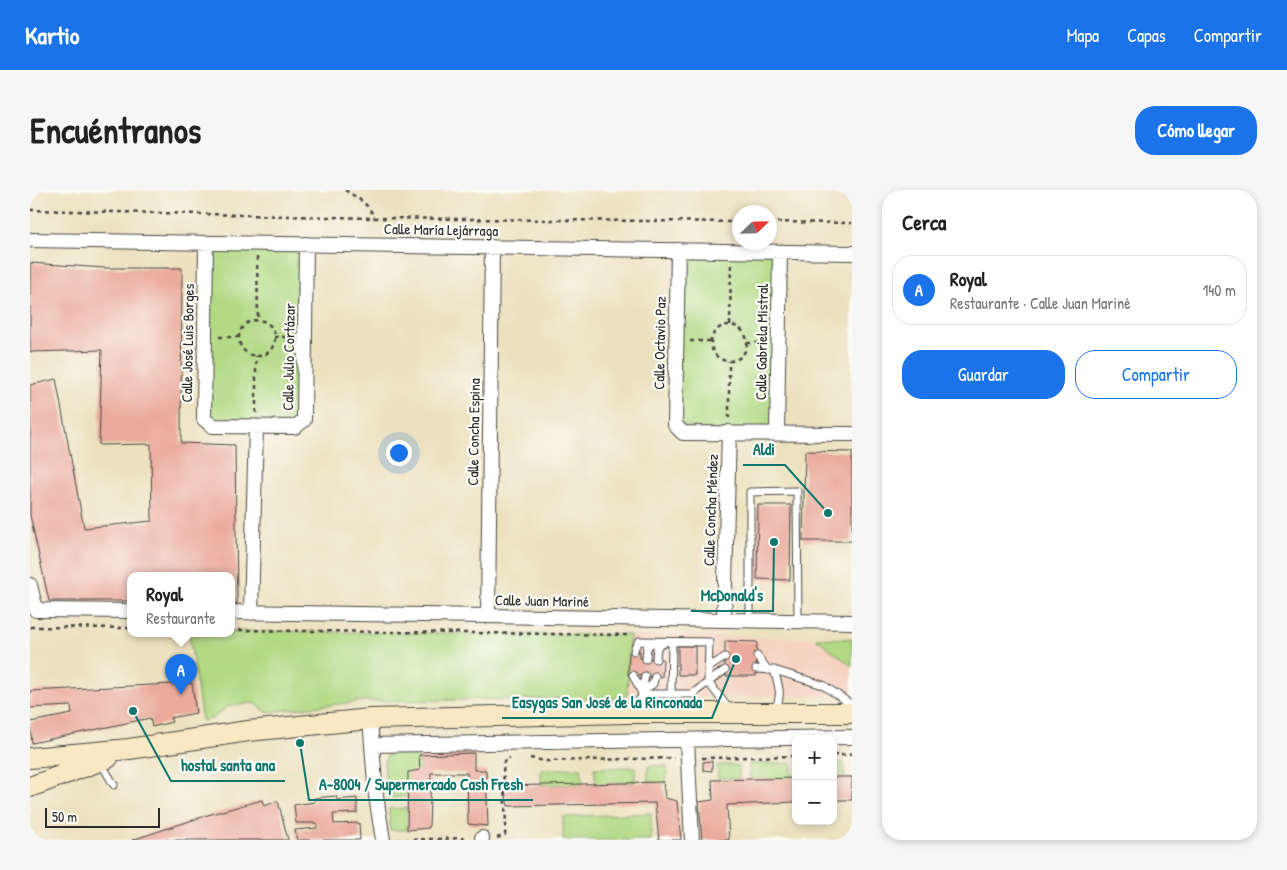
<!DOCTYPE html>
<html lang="es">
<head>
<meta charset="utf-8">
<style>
	:root { --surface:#fff; --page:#f6f6f6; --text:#222; --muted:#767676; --line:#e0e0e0; --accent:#1a73e8 }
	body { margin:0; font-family:"Patrick Hand",sans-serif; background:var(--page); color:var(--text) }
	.controls { position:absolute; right:15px; bottom:15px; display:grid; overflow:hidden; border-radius:10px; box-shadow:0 2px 8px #0003 }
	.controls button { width:45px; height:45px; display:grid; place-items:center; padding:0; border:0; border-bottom:1px solid var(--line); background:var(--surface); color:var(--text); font:25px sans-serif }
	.compass { position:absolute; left:702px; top:15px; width:45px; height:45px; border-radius:50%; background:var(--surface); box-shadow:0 2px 8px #0003; rotate:67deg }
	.scale { position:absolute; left:15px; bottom:12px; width:115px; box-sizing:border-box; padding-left:5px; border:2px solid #2b2b2b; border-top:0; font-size:14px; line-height:18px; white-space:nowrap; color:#2b2b2b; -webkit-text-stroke:4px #fdfcf7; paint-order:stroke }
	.you { position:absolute; left:368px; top:262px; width:18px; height:18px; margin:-12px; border:4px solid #fff; border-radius:50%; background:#1a73e8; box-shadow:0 0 0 8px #1a73e833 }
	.badge { display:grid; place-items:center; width:32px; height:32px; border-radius:50%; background:var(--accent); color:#fff; font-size:16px; font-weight:700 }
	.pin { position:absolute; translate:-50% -41px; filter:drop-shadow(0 1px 2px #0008) }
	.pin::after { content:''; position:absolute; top:26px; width:18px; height:15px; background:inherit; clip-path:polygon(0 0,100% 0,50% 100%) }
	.popup { position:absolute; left:97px; top:382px; width:108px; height:65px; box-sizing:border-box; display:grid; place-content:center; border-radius:10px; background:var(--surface); filter:drop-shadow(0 1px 4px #0005); font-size:16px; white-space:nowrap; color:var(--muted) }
	.popup b { font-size:19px; color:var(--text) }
	.popup::after { content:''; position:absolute; left:50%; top:100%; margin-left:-10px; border:10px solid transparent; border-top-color:var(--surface) }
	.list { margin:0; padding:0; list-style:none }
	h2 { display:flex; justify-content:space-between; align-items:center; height:65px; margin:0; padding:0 20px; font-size:21px }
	h2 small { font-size:16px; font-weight:400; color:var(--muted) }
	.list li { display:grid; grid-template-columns:32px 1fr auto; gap:15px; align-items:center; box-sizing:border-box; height:70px; margin:0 10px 10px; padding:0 10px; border:1px solid var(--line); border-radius:20px }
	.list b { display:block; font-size:19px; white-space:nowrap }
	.list p { margin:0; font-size:16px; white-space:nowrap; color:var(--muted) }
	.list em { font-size:16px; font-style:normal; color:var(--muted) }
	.actions { display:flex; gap:10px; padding:15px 20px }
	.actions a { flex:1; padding:11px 0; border:1px solid var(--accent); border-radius:20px; text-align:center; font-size:18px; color:var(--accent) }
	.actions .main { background:var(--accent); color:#fff }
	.map { position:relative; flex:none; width:822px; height:650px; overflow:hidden; border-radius:20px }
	header { display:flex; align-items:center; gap:30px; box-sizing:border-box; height:70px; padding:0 25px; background:var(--accent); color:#fff }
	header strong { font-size:24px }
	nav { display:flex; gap:28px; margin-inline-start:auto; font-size:18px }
	.intro { display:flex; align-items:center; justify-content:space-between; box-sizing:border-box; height:120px; padding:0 30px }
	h1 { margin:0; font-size:35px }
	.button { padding:12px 22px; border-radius:20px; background:var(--accent); color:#fff; font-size:18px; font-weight:700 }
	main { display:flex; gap:30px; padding:0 30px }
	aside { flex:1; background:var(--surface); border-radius:20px; box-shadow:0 2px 8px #0003 }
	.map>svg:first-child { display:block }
	.built { fill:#f5d3c1 }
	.green { fill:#b1d983; stroke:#6e8257 }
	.building { fill:#eaaa9c }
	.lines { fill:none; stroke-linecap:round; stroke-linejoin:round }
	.lane-casing { stroke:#484641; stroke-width:9 }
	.street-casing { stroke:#484641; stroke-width:16 }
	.secondary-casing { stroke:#484641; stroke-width:22 }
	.path { stroke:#484641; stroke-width:2.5; stroke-dasharray:4 4; stroke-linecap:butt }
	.lane { stroke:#fff; stroke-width:7 }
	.street { stroke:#fff; stroke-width:14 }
	.secondary { stroke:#f8e8c3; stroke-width:20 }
	.labels { text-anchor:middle; stroke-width:4.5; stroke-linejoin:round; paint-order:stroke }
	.street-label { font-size:15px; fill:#2b2b2b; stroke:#fdfcf7 }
	.leader { fill:none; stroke:#0f766e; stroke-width:2 }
	.callout-dot { fill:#0f766e; stroke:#fdfcf7; stroke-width:2 }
	.callout-label { font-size:16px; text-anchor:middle; font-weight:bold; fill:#0f766e; stroke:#fdfcf7; stroke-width:4.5; stroke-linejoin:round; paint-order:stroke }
</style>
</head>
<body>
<header>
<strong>Kartio</strong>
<nav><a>Mapa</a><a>Capas</a><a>Compartir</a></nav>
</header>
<div class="intro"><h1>Encuéntranos</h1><a class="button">Cómo llegar</a></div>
<main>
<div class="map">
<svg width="822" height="650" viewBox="0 0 822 650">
	<rect width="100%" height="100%" fill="#fdfcf7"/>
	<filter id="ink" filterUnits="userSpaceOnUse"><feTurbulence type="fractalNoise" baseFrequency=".02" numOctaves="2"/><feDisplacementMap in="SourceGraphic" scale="10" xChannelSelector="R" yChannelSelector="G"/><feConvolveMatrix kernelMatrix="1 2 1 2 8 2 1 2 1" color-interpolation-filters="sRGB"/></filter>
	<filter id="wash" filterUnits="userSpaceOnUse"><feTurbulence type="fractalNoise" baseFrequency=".0096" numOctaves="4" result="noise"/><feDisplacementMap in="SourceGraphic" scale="20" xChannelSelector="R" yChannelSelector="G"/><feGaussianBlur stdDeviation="1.12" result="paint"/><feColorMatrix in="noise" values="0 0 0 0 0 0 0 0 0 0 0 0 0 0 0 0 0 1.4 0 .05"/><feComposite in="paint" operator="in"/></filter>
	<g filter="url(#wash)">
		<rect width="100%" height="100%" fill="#ece1bf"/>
		<path class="built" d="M600 445 786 448 822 476V505L645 508 597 506Z"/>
		<path class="green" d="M176 53 276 54 274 230 265 237 174 229Z
			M648 60 750 62 747 243 699 242 645 235Z
			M201 441 600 445 597 506 592 508 335 511 237 522 224 513 199 516 183 528 172 531 159 444H201Z
			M786 448 822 449V476Z
			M390 559 389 565 390 580 378 606 357 608 354 572 359 562Z
			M761 573 763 589H720L719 574Z
			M803 573H814L815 588H803Z
			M687 575H709V589L688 588Z
			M618 576H637L636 593 618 592Z
			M605 577V592L566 594 564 578Z
			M551 578 553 594 511 595V579Z
			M378 618 377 640H360L359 619Z
			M621 623V650H533V627Z"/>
		<g id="blocks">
			<path class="building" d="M0 73 75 78H152L151 253 205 255 207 414H201V386H101V411H19L0 325V195L26 189 54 338 122 331 121 254 69 255 72 160 0 162Z
				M775 261 822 262V351H773Z
				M728 315H761L760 390 727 389Z
				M695 451 727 452 726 486H695Z
				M648 456H665V485H648Z
				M610 461V468L633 469 632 487 598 485 599 462Z
				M162 493 166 523 140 528 142 532 122 537 120 528 2 553 0 532 42 524 41 516 0 518V501Z
				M444 563V580H456L458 636 438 634 437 583H401L399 638 377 640 378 582 390 580 389 565Z
				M682 571V581L673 580V572Z
				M803 587H822V610H803Z
				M766 588V612L697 615 699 650H672L669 612 683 610 682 590Z
				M633 592 635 608 647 611 651 650H629L625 613 478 616 474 596Z
				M306 606 307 610 327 608V623L303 624 304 634 329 633 330 650H267L265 640 287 638V633H266L264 615 285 612 284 608Z
				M232 610 234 616 248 611 258 650H102L178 625Z"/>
		</g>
	</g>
	<g filter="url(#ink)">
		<use href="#blocks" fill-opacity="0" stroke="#484641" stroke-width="1"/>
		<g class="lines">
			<defs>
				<path id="lane" d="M720 430V302L767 301 768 431
					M604 461 605 457 609 451 679 452 678 492 699 519
					M727 466 738 480
					M616 469 617 457 624 451
					M626 469 627 457 636 452
					M678 478 695 467
					M726 479 744 480 793 495 822 515
					M744 480C749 497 753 505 744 521
					M603 485C606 493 612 499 612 507
					M612 501 623 494 625 486
					M612 501 615 486
					M641 504 642 452
					M600 519 612 507 621 504H662L695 480
					M71 573 84 595"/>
				<path id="street" d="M0 50 822 63
					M176 53 174 229 182 236 265 237 274 230 276 54
					M648 60 645 235 653 243 822 244
					M747 243 750 62
					M0 395 6 420 101 421
					M201 422 822 432
					M221 423 226 237
					M458 426 462 57
					M694 430 699 242
					M340 529 346 606 353 650
					M657 551 662 650
					M342 555 822 547
					M452 648V650"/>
				<path id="secondary" d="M0 568 99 559 218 541 340 529 597 523H822
					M0 597 78 568"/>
			</defs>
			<use href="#lane" class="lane-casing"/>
			<use href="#street" class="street-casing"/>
			<use href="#secondary" class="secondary-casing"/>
			<path class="path" d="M315 0C326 7 340 14 344 28
				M0 20 344 28 709 32
				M739 32 822 33
				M227 67 228 129
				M209 148a18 18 0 1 1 36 0a18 18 0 1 1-36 0Z
				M700 135 701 75
				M681 153a18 18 0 1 1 36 0a18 18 0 1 1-36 0Z
				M189 147H209
				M244 147H261
				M660 151H681
				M717 153H734
				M226 223V166
				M699 228V171
				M0 437 101 438
				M201 440 599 445
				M803 565H817L822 563
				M500 568 515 571 644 568
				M672 568 766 566
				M467 648 475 645 476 634 473 574 475 570 480 568
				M367 650 439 648"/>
			<use href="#lane" class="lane"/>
			<use href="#street" class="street"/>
			<use href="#secondary" class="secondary"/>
		</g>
	</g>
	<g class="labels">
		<g class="street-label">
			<text transform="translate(411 40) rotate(1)" y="5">Calle María Lejárraga</text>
			<text transform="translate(732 152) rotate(-89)" y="5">Calle Gabriela Mistral</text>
			<text transform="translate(158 153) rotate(-89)" y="5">Calle José Luis Borges</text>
			<text transform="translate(630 153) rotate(-89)" y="5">Calle Octavio Paz</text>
			<text transform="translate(259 167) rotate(-89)" y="5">Calle Julio Cortázar</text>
			<text transform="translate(444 242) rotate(-89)" y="5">Calle Concha Espina</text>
			<text transform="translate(681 320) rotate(-88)" y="5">Calle Concha Méndez</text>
			<text transform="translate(512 411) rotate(1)" y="5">Calle Juan Mariné</text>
		</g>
	</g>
	<path class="leader" d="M798 323L755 275H713M744 352L743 421H661M706 469L682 528H472M103 521L141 591H255M270 553L279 610H503"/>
	<g class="callout-dot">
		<circle cx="798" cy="323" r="5"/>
		<circle cx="744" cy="352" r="5"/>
		<circle cx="706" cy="469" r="5"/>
		<circle cx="103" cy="521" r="5"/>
		<circle cx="270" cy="553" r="5"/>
	</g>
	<g class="callout-label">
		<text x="734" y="265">Aldi</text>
		<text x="702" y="411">McDonald's</text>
		<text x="577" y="518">Easygas San José de la Rinconada</text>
		<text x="198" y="581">hostal santa ana</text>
		<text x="391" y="600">A-8004 / Supermercado Cash Fresh</text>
	</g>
</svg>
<div class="controls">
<button>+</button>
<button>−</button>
</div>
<svg class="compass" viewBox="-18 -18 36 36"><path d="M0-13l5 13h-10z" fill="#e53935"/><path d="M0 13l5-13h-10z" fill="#767676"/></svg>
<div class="scale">50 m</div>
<div class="you"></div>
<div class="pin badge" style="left:151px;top:505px">A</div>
<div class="popup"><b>Royal</b>Restaurante</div>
</div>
<aside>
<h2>Cerca<small></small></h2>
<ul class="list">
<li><span class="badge">A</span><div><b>Royal</b><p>Restaurante · Calle Juan Mariné</p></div><em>140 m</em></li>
</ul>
<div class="actions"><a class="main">Guardar</a><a>Compartir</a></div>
</aside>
</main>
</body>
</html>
